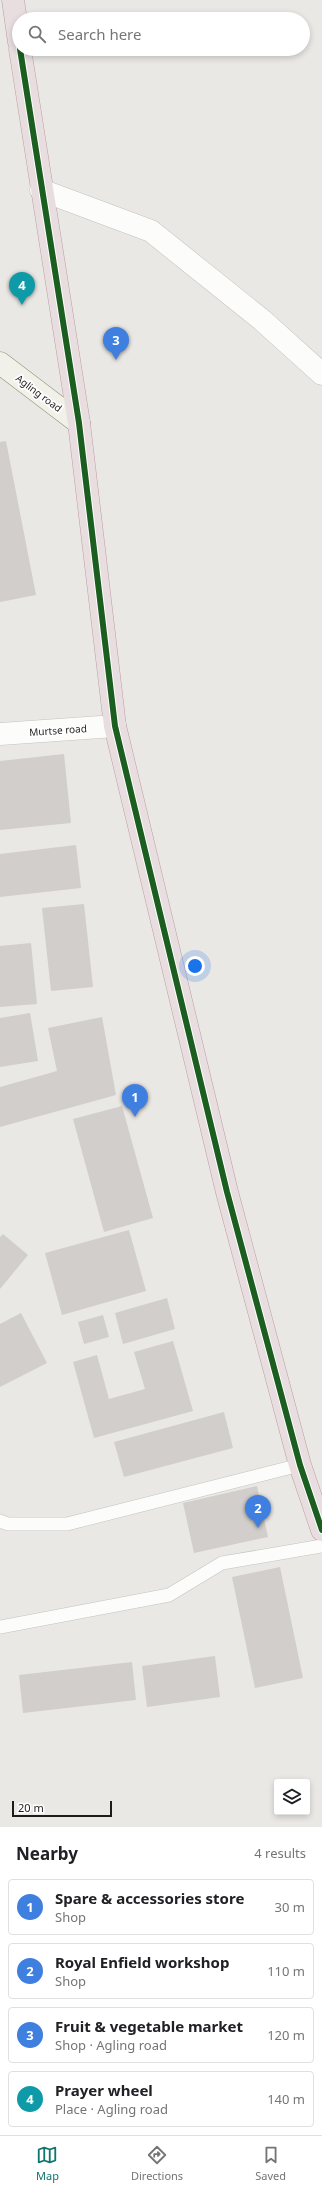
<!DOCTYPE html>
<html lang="en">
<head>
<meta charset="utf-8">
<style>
	:root { --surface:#fff; --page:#f2f2f2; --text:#202124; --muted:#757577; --line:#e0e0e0; --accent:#0f766e }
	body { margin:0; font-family:"Noto Sans",sans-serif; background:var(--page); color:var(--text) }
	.controls { position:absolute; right:12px; bottom:12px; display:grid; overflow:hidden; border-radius:4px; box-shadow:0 2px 6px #0003 }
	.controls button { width:36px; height:36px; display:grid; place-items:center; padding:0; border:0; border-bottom:1px solid var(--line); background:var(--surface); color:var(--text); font:20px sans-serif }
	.scale { position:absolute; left:12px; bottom:10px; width:100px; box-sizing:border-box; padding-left:4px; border:2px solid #1c1c1c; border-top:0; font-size:11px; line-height:14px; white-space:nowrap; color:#1c1c1c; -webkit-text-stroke:3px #fff; paint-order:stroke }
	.you { position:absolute; left:195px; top:966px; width:14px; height:14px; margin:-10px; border:3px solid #fff; border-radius:50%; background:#1a73e8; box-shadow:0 0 0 6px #1a73e833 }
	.badge { display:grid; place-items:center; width:26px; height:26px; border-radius:50%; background:var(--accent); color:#fff; font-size:13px; font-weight:700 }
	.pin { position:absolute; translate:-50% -33px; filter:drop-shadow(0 1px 2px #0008) }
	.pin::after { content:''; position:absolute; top:21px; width:14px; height:12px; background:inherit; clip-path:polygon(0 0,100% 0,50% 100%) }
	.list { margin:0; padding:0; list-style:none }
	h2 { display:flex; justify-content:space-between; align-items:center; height:52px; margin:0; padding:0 16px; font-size:17px }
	h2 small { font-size:13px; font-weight:400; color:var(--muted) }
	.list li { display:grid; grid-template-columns:26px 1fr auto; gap:12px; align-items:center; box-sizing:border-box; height:56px; margin:0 8px 8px; padding:0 8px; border:1px solid var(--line); border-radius:4px }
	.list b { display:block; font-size:15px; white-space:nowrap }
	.list p { margin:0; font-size:13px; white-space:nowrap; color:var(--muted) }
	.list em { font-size:13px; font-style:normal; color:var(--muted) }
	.icon { flex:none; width:22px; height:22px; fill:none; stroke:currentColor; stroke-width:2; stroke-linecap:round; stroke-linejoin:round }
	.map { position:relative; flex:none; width:322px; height:1827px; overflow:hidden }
	.search { position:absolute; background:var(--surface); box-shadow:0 2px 6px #0003; left:12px; right:12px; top:12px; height:44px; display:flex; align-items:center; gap:10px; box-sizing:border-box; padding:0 14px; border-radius:22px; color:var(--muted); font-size:15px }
	.sheet { height:308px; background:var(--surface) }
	nav { display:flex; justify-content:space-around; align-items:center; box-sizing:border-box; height:56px; border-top:1px solid var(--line); background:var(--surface); font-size:11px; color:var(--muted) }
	nav a { display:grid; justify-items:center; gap:2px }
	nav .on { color:var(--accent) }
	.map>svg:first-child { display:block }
	.building { fill:#d1cecb }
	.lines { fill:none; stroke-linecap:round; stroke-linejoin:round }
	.lane-casing { stroke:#c3c2c0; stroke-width:14 }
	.street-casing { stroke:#c3c2c0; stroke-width:23 }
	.secondary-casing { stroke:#91937d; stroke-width:23 }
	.highway-casing { stroke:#be9da6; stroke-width:23 }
	.lane { stroke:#fcfcfb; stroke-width:13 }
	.street { stroke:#fcfcfb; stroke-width:22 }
	.secondary { stroke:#f2f1e9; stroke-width:22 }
	.highway { stroke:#e8dedf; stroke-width:22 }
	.cycleway-casing { stroke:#fff; stroke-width:8 }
	.cycleway { stroke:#1b5e20; stroke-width:6 }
	.labels { text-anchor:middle; stroke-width:3.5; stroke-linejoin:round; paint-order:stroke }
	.street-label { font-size:10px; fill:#1c1c1c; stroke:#fff }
</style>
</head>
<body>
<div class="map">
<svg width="322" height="1827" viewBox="0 0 322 1827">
	<rect width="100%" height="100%" fill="#eae8e4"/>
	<path class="building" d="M6 441 36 595 0 602V442Z
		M64 754 71 823 0 830V761Z
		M76 845 81 888 0 897V854Z
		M84 904 93 987 51 991 42 908Z
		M31 943 37 1004 0 1007V946Z
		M30 1013 38 1061 0 1067V1018Z
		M102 1017 116 1095 0 1127V1087L57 1071 48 1028Z
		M122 1106 153 1218 104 1232 73 1119Z
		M129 1230 146 1291 62 1315 45 1253Z
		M3 1234 28 1255 0 1289V1237Z
		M167 1298 175 1329 123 1344 115 1313Z
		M21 1313 47 1363 0 1387V1324Z
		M103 1315 109 1337 84 1344 78 1322Z
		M173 1341 193 1411 94 1438 73 1362 97 1355 109 1399 145 1389 134 1352Z
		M224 1412 233 1448 124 1477 114 1442Z
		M257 1486 268 1537 194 1553 183 1503Z
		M280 1567 303 1678 255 1688 232 1577Z
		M215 1656 220 1697 147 1707 142 1666Z
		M132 1662 136 1700 23 1713 19 1675Z"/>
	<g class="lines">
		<defs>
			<path id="lane" d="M0 1521 8 1524H67L300 1465
				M0 1627 169 1595 222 1563 322 1546"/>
			<path id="street" d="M41 190 151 231 262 320 322 374
				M0 734 115 726"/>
			<path id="secondary" d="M0 363 79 423"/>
			<path id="highway" d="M13 0 19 42
				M20 49 79 423 115 726 227 1192 300 1465 322 1530"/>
		</defs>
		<use href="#lane" class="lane-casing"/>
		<use href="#street" class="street-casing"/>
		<use href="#secondary" class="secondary-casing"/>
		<use href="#highway" class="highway-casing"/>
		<use href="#lane" class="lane"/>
		<use href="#street" class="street"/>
		<use href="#secondary" class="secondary"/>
		<use href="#highway" class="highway"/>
		<defs>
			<path id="cycleway" d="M20 49 79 423 115 726 227 1192 300 1465 322 1530"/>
		</defs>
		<use href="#cycleway" class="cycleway-casing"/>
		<use href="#cycleway" class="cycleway"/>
	</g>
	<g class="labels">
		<g class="street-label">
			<text transform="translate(39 393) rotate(37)" y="4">Agling road</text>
			<text transform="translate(58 730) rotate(-4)" y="4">Murtse road</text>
		</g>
	</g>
</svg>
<div class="controls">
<button><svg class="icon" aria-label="layers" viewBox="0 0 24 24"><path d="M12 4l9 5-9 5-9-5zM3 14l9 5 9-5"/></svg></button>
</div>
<div class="scale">20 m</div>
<div class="you"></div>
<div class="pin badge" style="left:135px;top:1117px;background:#3f7fe0">1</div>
<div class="pin badge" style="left:258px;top:1528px;background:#3f7fe0">2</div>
<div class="pin badge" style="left:116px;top:360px;background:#3f7fe0">3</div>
<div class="pin badge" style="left:22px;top:305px;background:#0f9aa8">4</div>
<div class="search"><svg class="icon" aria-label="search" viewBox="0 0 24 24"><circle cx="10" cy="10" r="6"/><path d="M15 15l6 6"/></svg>Search here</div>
</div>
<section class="sheet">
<h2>Nearby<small>4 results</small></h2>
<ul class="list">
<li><span class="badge" style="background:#3f7fe0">1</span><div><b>Spare &amp; accessories store</b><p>Shop</p></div><em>30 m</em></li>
<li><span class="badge" style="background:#3f7fe0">2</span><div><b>Royal Enfield workshop</b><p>Shop</p></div><em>110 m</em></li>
<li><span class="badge" style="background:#3f7fe0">3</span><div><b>Fruit &amp; vegetable market</b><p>Shop · Agling road</p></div><em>120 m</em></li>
<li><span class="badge" style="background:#0f9aa8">4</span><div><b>Prayer wheel</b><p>Place · Agling road</p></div><em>140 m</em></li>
</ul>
</section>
<nav>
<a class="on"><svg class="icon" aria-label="map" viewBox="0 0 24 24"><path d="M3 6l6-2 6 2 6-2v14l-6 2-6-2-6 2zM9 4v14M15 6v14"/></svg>Map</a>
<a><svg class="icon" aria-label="directions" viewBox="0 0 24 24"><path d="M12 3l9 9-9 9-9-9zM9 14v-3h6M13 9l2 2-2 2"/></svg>Directions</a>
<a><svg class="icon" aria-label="saved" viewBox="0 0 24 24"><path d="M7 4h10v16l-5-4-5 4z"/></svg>Saved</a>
</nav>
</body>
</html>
